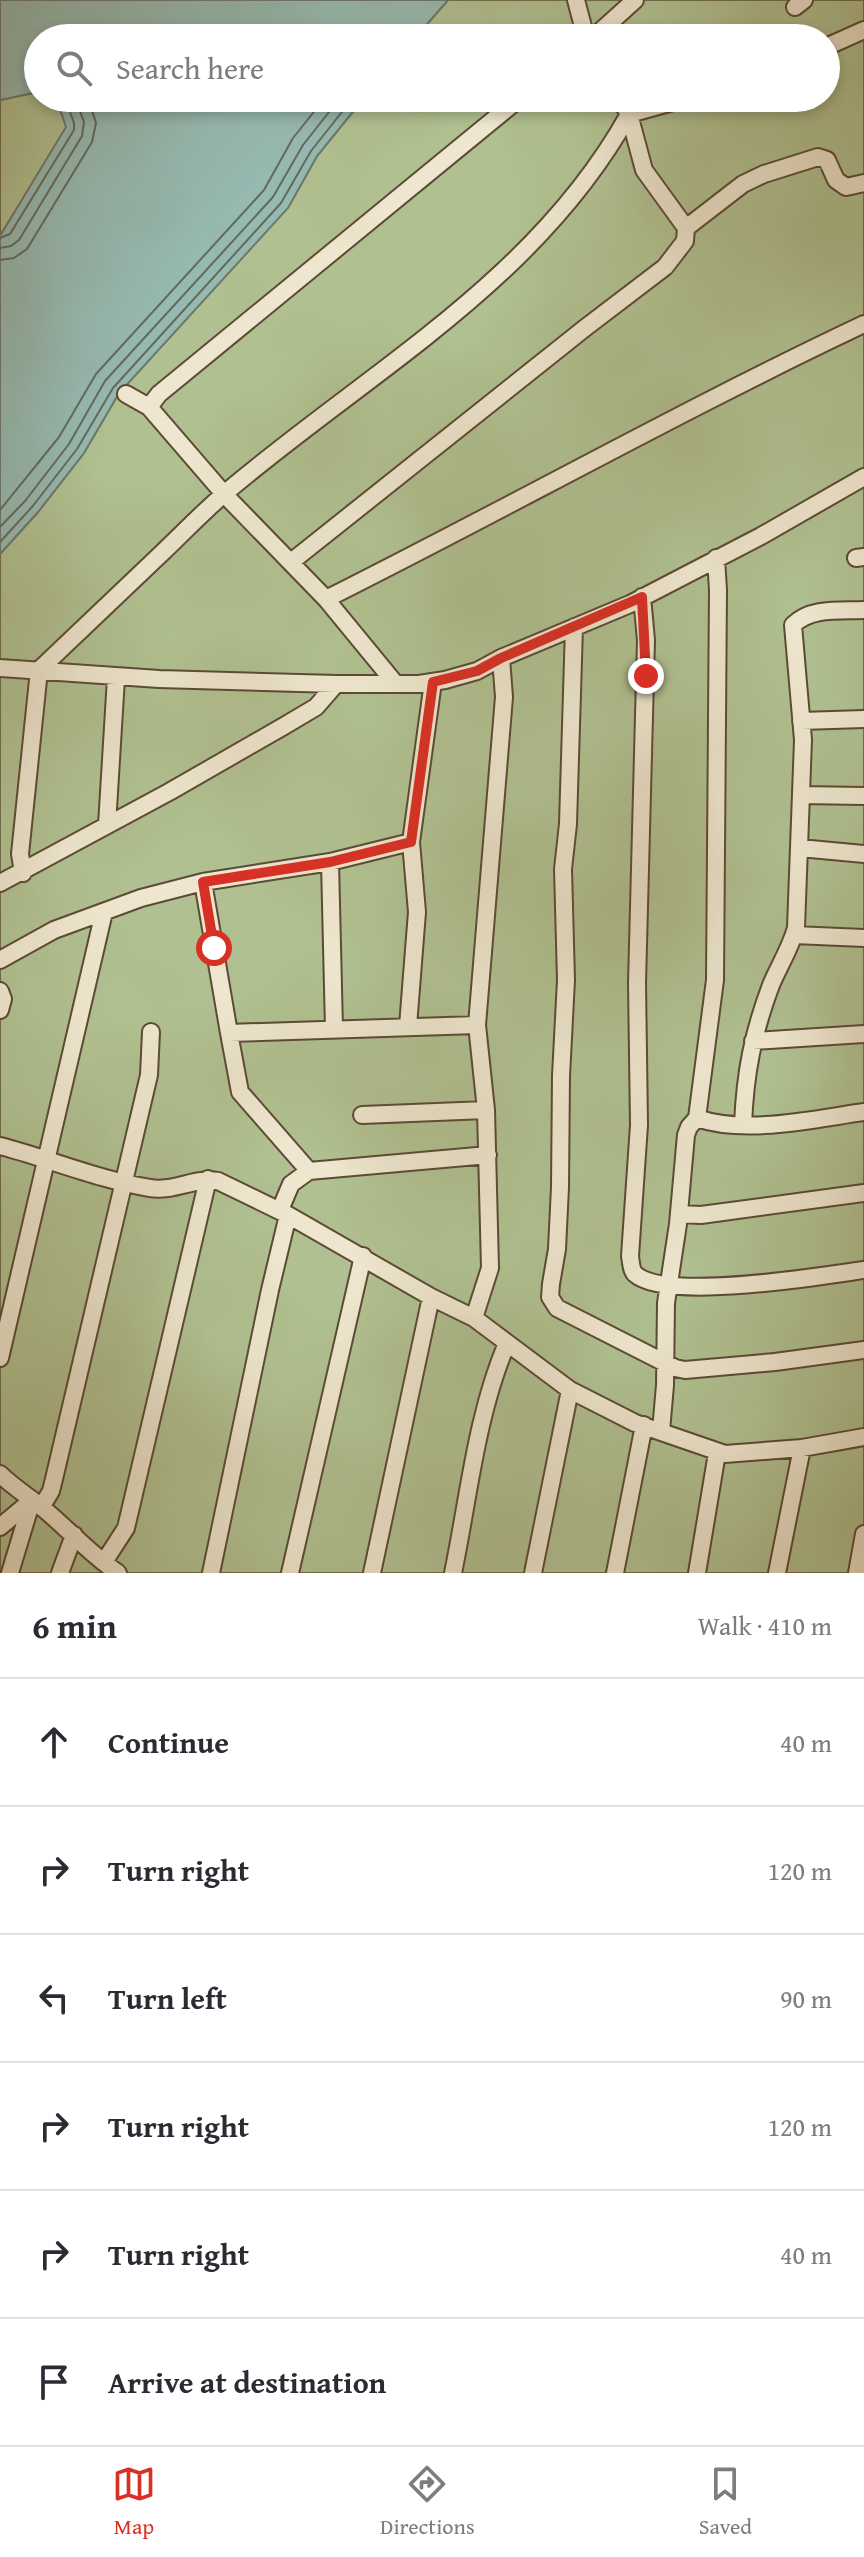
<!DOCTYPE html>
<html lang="en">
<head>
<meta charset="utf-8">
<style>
	:root { --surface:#fff; --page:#f7f7f7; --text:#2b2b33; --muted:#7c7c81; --line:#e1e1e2; --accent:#d93025 }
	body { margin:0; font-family:"Gentium Book Plus",serif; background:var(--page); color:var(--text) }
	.stop { position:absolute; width:24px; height:24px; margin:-18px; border:6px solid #d93025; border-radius:50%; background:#fff }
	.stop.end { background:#d93025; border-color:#fff; box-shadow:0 2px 8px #0008 }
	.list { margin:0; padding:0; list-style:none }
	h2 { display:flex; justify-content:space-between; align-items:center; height:104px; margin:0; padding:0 32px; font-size:34px }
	h2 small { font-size:26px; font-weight:400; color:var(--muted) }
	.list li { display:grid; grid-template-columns:52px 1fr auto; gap:24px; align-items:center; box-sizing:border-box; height:128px; padding:0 32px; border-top:2px solid var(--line) }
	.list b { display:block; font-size:30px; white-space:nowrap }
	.list em { font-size:26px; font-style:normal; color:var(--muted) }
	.icon { flex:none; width:44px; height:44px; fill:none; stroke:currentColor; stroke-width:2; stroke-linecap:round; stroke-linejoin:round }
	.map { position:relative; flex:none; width:864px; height:1573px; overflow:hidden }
	.search { position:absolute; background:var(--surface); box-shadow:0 4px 12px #0003; left:24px; right:24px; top:24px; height:88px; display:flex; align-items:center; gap:20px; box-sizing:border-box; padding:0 28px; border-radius:44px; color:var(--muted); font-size:30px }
	.sheet { height:872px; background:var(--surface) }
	nav { display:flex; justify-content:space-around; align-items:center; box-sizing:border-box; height:112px; border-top:2px solid var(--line); background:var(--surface); font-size:22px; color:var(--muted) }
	nav a { display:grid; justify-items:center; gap:4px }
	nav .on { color:var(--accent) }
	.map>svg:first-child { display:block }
	.green { fill:#b0c090; stroke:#6f6e4e; stroke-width:2 }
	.water { fill:#96b9b0; stroke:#6c7a6e; stroke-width:2 }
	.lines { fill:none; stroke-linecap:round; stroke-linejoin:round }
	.shore { stroke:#626a5e; stroke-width:2 }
	.minor-casing { stroke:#5c4a36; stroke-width:20 }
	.minor { stroke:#eee6ce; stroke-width:16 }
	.route { stroke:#d93025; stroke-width:10 }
</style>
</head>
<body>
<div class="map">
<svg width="864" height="1573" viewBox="0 0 864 1573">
	<rect width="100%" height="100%" fill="#e5d8b4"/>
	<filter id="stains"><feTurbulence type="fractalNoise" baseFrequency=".0025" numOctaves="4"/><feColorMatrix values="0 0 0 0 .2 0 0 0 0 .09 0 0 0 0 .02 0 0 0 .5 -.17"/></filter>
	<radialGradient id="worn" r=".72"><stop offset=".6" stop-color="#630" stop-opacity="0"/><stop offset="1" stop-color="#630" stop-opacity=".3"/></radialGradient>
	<path class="green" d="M448 0H864V1573H0V554L38 512 84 453 119 393 289 206 317 156 364 98H826V38H415Z
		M38 92V98H56L67 127 0 236V100Z"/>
	<path class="water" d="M0 0H448L415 38H38V92L0 100Z
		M56 98H364L317 156 288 208 119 393 84 453 38 512 0 554V236L66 127Z"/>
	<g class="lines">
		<path class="shore" d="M0 238 10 234 74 130V123L65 98
			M0 248 11 246 19 240 82 136 84 122 75 98
			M0 260 14 258 27 249 92 142 96 123 88 98
			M0 510 59 437 96 374 264 190 293 138 325 98
			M0 527 25 501 69 444 105 381 273 197 303 145 340 98
			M0 542 32 507 77 449 113 388 281 203 311 151 353 98"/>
		<defs>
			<path id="minor" d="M576 0 586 38
				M795 7 804 0
				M593 38 635 0
				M826 47 864 30
				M619 98 629 114 687 98
				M126 394 149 407 224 494 326 599 395 683
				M149 407 159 394 520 98
				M856 558 864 557
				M291 562 585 328 665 267 685 241 686 228 743 184 764 174 818 157 827 160 836 180 846 187 864 183
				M642 597 646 640 637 983 639 1125 630 1256C631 1262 631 1270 635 1274 665 1302 821 1276 864 1270
				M326 599C506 509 682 410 864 324
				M574 627 568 824 563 869 566 980 561 1076 560 1187 557 1249 551 1284 550 1297 557 1308 675 1368 685 1370 775 1362 864 1350
				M0 668 159 679 336 684H419L445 680 477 671 501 658 630 604 761 536 864 477
				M801 721 864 719
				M801 795 864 796
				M107 825 116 678
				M800 848 864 854
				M330 862 334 1029
				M23 873 20 854 39 670C80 631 121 592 163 552 183 533 203 512 224 494 366 373 536 282 629 114L644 170 686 228
				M203 882 229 1033
				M0 883 169 792 284 726 316 707 336 684
				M794 935 864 938
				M0 960 54 930 141 898 203 882 330 862 411 842 433 682
				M0 991 3 999 0 1010
				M408 1026 417 912 411 842
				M753 1041 864 1034
				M362 1115 486 1110
				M697 1118C745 1135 814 1119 864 1112
				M743 1125C745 1073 753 1033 771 985 779 966 790 949 796 928L803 740 793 625C811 607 840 611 864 610
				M0 1146C50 1159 99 1180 150 1188 174 1192 195 1177 218 1181L288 1215 431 1297 474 1318 570 1390 635 1423 725 1454 802 1448 864 1437
				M309 1171 240 1092 229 1033 477 1025
				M280 1210 291 1184 309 1171 488 1155
				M679 1214 701 1215 864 1193
				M474 1318 490 1268 486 1110 477 1025 504 697 501 658
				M0 1358 104 912
				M661 1431 665 1385 666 1303 678 1224 686 1135 689 1127 697 1118 715 980 718 590 716 558
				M0 1474C14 1488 30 1497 45 1510 70 1531 91 1555 118 1573
				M42 1506 51 1491 54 1479 149 1075 151 1032
				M0 1527 32 1500
				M104 1562 126 1528 208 1179
				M10 1573 32 1500
				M60 1573 74 1535
				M211 1573 270 1290 288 1215
				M290 1573 363 1256
				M372 1573 431 1297
				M453 1573C469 1496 476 1416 507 1343
				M533 1573 570 1390
				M615 1573 644 1425
				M697 1573 717 1453
				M777 1573 802 1448
				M857 1573 864 1534"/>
		</defs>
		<use href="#minor" class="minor-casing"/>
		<use href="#minor" class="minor"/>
	</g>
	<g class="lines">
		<path class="route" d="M214 948 203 882 330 862 411 842 433 682 477 671 501 658 642 597 646 676"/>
	</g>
	<rect width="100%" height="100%" filter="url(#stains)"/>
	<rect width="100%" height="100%" fill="url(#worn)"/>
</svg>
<div class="stop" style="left:214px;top:948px"></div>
<div class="stop end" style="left:646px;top:676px"></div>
<div class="search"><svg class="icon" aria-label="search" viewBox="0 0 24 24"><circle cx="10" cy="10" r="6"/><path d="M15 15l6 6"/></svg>Search here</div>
</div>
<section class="sheet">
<h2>6 min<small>Walk · 410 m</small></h2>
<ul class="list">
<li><svg class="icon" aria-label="ahead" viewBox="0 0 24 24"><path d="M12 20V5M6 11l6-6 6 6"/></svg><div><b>Continue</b></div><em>40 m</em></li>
<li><svg class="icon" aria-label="right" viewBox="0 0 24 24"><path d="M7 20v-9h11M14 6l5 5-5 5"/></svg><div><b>Turn right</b></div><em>120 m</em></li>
<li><svg class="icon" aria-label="left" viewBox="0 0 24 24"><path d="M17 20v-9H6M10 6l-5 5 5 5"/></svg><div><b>Turn left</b></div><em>90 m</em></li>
<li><svg class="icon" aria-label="right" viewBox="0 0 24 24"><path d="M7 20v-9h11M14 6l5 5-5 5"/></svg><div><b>Turn right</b></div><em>120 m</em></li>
<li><svg class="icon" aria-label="right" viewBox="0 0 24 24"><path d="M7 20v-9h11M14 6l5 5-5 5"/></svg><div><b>Turn right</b></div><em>40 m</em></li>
<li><svg class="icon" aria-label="arrive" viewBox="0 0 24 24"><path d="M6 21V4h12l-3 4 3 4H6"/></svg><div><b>Arrive at destination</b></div></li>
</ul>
</section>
<nav>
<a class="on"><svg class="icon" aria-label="map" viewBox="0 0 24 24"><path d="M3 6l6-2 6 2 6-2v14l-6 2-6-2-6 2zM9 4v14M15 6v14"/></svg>Map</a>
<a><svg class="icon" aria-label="directions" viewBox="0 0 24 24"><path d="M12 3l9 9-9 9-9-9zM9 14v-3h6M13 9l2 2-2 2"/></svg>Directions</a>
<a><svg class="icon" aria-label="saved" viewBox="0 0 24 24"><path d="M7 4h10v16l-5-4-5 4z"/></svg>Saved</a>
</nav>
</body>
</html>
